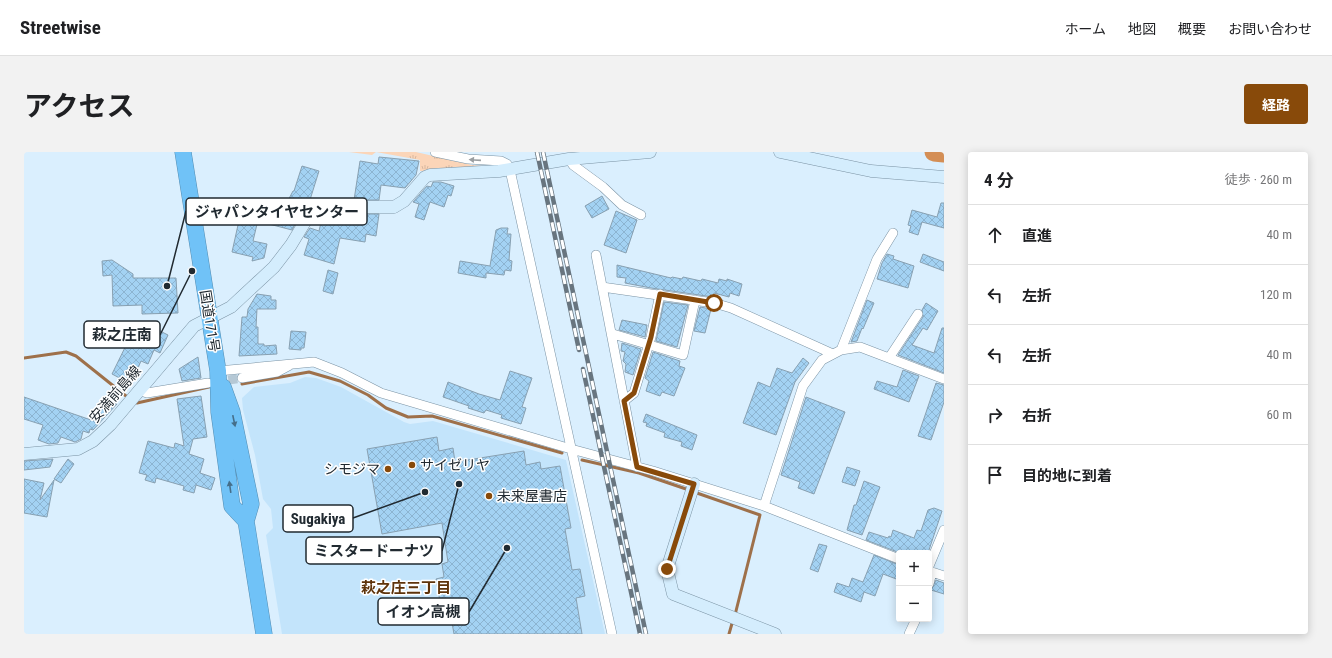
<!DOCTYPE html>
<html lang="ja">
<head>
<meta charset="utf-8">
<style>
	:root { --surface:#fff; --page:#f2f2f2; --text:#202124; --muted:#757577; --line:#e0e0e0; --accent:#884a0a }
	body { margin:0; font-family:"Roboto Condensed","Noto Sans JP",sans-serif; background:var(--page); color:var(--text) }
	.controls { position:absolute; right:12px; bottom:12px; display:grid; overflow:hidden; border-radius:4px; box-shadow:0 2px 10px #0003 }
	.controls button { width:36px; height:36px; display:grid; place-items:center; padding:0; border:0; border-bottom:1px solid var(--line); background:var(--surface); color:var(--text); font:20px sans-serif }
	.stop { position:absolute; width:12px; height:12px; margin:-9px; border:3px solid #884a0a; border-radius:50%; background:#fff }
	.stop.end { background:#884a0a; border-color:#fff; box-shadow:0 1px 4px #0008 }
	.list { margin:0; padding:0; list-style:none }
	h2 { display:flex; justify-content:space-between; align-items:center; height:52px; margin:0; padding:0 16px; font-size:17px }
	h2 small { font-size:13px; font-weight:400; color:var(--muted) }
	.list li { display:grid; grid-template-columns:26px 1fr auto; gap:12px; align-items:center; box-sizing:border-box; height:60px; padding:0 16px; border-top:1px solid var(--line) }
	.list b { display:block; font-size:15px; white-space:nowrap }
	.list em { font-size:13px; font-style:normal; color:var(--muted) }
	.icon { flex:none; width:22px; height:22px; fill:none; stroke:currentColor; stroke-width:2; stroke-linecap:round; stroke-linejoin:round }
	.map { position:relative; flex:none; width:920px; height:482px; overflow:hidden; border-radius:4px }
	header { display:flex; align-items:center; gap:24px; box-sizing:border-box; height:56px; padding:0 20px; background:var(--surface); border-bottom:1px solid var(--line) }
	header strong { font-size:19px }
	nav { display:flex; gap:22px; margin-inline-start:auto; font-size:14px }
	.intro { display:flex; align-items:center; justify-content:space-between; box-sizing:border-box; height:96px; padding:0 24px }
	h1 { margin:0; font-size:28px }
	.button { padding:10px 18px; border-radius:4px; background:var(--accent); color:#fff; font-size:14px; font-weight:700 }
	main { display:flex; gap:24px; padding:0 24px }
	aside { flex:1; background:var(--surface); border-radius:4px; box-shadow:0 2px 10px #0003 }
	.map>svg:first-child { display:block }
	.built { fill:#c3e4fb }
	.grass { fill:url(#grass-tufts) }
	.lines { fill:none; stroke-linecap:round; stroke-linejoin:round }
	.stream { stroke:#9e704a; stroke-width:3 }
	.river { stroke:#d48e55; stroke-width:19 }
	.building { fill:url(#building-cross-hatch); stroke:#88a0b1 }
	.street-tunnel { stroke:#b5c8d5; stroke-width:9; stroke-dasharray:9 4.5; stroke-linecap:butt }
	.street-casing { stroke:#7b93a4; stroke-width:10 }
	.secondary-casing { stroke:#7b93a4; stroke-width:13 }
	.highway-casing { stroke:#548db2; stroke-width:17 }
	.street { stroke:#fff; stroke-width:9 }
	.secondary { stroke:#d4edfd; stroke-width:12 }
	.highway { stroke:#70c2f7; stroke-width:16 }
	.rail-casing { stroke:#68757f; stroke-width:4.5 }
	.rail { stroke:#fff; stroke-width:3; stroke-dasharray:9; stroke-linecap:butt }
	.oneway { fill:#9b9fa2 }
	.oneway2 { fill:#456e8a }
	.route { stroke:#884a0a; stroke-width:5 }
	.poi-dot { fill:#884a0a; stroke:#fff; stroke-width:1.5 }
	.labels { text-anchor:middle; stroke-width:3; stroke-linejoin:round; paint-order:stroke }
	.street-label { font-size:14px; fill:#212a31; stroke:#fff }
	.poi-label { font-size:14px; fill:#212a31; stroke:#fff; text-anchor:start }
	.neighbourhood-label { font-size:15px; font-weight:bold; fill:#5e330a; stroke:#fff }
	.leader { fill:none; stroke:#212a31; stroke-width:1.5 }
	.callout-dot { fill:#212a31; stroke:#fff; stroke-width:1.5 }
	.callout { fill:#fff; stroke:#212a31; stroke-width:1.5 }
	.callout-label { font-size:15px; text-anchor:middle; font-weight:bold; fill:#212a31 }
</style>
</head>
<body>
<header>
<strong>Streetwise</strong>
<nav><a>ホーム</a><a>地図</a><a>概要</a><a>お問い合わせ</a></nav>
</header>
<div class="intro"><h1>アクセス</h1><a class="button">経路</a></div>
<main>
<div class="map">
<svg width="920" height="482" viewBox="0 0 920 482">
	<defs>
		<pattern id="grass-tufts" width="24" height="20" patternUnits="userSpaceOnUse"><rect width="24" height="20" fill="#fbd5b8"/><path d="M3 7l-1-3M5 7V3M7 7l1-3M15 17l-1-3M17 17v-4M19 17l1-3" fill="none" stroke="#d7b79f"/></pattern>
		<pattern id="building-cross-hatch" width="8" height="8" patternUnits="userSpaceOnUse"><rect width="8" height="8" fill="#a3d2f3"/><path d="M0 0l8 8M0 8l8-8" fill="none" stroke="#8cb4d1"/></pattern>
	</defs>
	<rect width="100%" height="100%" fill="#daeffe"/>
	<path class="built" d="M281 225 292 226 317 235 380 270 386 272 409 269 542 308 581 482H258L242 383 249 376 247 357 239 347 231 303 219 258 218 246 230 235 266 231Z"/>
	<path class="grass" d="M325 0H392L448 13 471 15 396 19V8L352 0 348 3Z"/>
	<g class="lines">
		<path class="stream" d="M0 206 42 200 52 204 102 244
			M218 232 285 220 316 229 344 243 362 256 384 265 408 264 538 301
			M113 251 185 235
			M558 308 615 321 665 338
			M670 340 736 363 711 463
			M705 482 709 468"/>
		<path class="river" d="M910 0 920 1"/>
	</g>
	<path class="building" d="M355 5 395 9 392 23 381 36 357 33 355 48H330L336 9 354 12Z
		M278 14 295 19 285 51 283 50 268 78 237 70 242 49 261 54 269 39H270Z
		M409 30H417L430 34 427 44 424 43 420 55 406 50 400 68 391 65 395 52 389 50 403 34 407 35Z
		M578 44 585 57 568 66 561 54Z
		M917 51H920V76L898 70 894 83 885 80 887 74 884 73 888 58 913 65Z
		M592 59 613 68 602 101 580 93Z
		M299 62H311L310 67 326 70 327 62H355L352 84 342 82 341 90 316 86 310 112 280 103 285 87 280 85 286 76 295 79Z
		M216 64 234 68 229 89 243 92 240 106 228 109 229 105 208 100Z
		M477 76H484L483 82H487L485 108 488 109 487 119 481 118 480 123 462 121V126L434 121 436 109 466 114 472 78Z
		M863 102 870 104 869 107 890 114 884 136 853 127 858 111Z
		M899 102 920 110V119L896 110Z
		M88 108 109 122V126H152L154 161 118 162V153L89 154 88 123 79 124 78 109Z
		M593 113 647 126 648 125 658 127 659 125 677 129 678 127 694 131 695 127 703 129V127L718 132 715 144 706 141 705 145 690 141 689 145 627 136 601 131 602 126 593 125Z
		M304 118 314 121 309 142 299 139Z
		M233 142 247 144V148H252V157H233L232 175H234V192H240V194L252 193 253 202 215 204 218 165H223L224 157Z
		M843 148 850 151 839 177 838 176 833 189 827 190Z
		M640 150 664 153 653 195 632 189Z
		M902 151 914 159 903 178 899 176 888 193 910 201 918 176H920V221L874 203 899 165 898 158Z
		M676 155 687 157 681 181 670 179Z
		M598 168 623 173 621 185 595 178Z
		M112 173 132 182 134 178 144 183 136 201 130 198 124 212 117 209 107 232 88 222Z
		M267 179 282 180 280 196H277V198L265 197Z
		M598 191 617 197 609 223 601 220 602 212 599 209 601 200 597 199Z
		M629 200 656 209 655 214 661 216 650 244 638 240 636 244 622 239 625 229 621 226Z
		M174 205 177 226 158 229 155 217Z
		M779 206 785 211 771 230 752 283 719 271 734 230 746 235 753 216 768 221Z
		M879 218 895 224 885 250 850 237 853 229 873 235Z
		M486 219 508 226 498 255 502 256 497 272 477 266 478 263 462 258 460 261 444 256 445 254 419 245 424 230 455 242 476 248Z
		M912 231 920 233V250L907 288 894 284Z
		M177 244 183 285 169 287 165 302 180 307 176 321 191 326 187 338 172 333 170 341 159 338 160 334 132 326 131 331 121 328 123 323 115 321 124 289 150 296 151 291 160 294 153 247Z
		M0 245 70 269 78 246 93 252 69 278 66 277 65 281 59 279 57 287 51 290 37 285 34 291 25 292 14 288 19 273 0 267Z
		M782 245 821 260 790 342 774 336 776 330 757 323Z
		M622 262 673 283 668 298 657 294 658 290 640 285 641 281 622 274 623 271 619 270Z
		M413 285 415 299 429 296 431 310 500 299 502 313 516 310 517 317 536 314 547 376 541 377 548 418 556 417 561 444 552 446 558 482H430L425 454 417 455 412 427 420 425 418 412 424 410 418 371 358 382 343 297Z
		M29 307 26 315 0 318V309Z
		M44 307 50 312 37 331 30 327Z
		M823 315 836 319 831 334 818 330Z
		M0 327 20 331 16 348 30 328 23 365 0 361Z
		M840 329 856 335 838 383 823 378 830 353H832Z
		M910 356 918 359 904 401H876L842 388 845 380 864 386 865 384 867 385 869 378 890 386 893 378 897 379 904 358Z
		M795 392 803 394 794 420 786 417Z
		M850 403 875 413V428L859 422 851 444 840 440 837 450 810 440 813 431 825 435 828 426 839 430Z
		M912 428 920 431V442L907 438Z"/>
	<g class="lines">
		<path class="street-tunnel" d="M191 230 218 226"/>
		<defs>
			<path id="street" d="M411 0 444 7 477 9 483 12 486 18 588 482
				M545 7 549 13 579 35 598 53 617 63
				M572 103 613 315
				M578 135 690 151 707 156 809 202
				M589 182 659 203 671 148
				M817 198 853 107 869 81
				M865 206 894 162
				M194 219 290 210 318 221 357 241 547 297 629 319 740 354 875 407
				M218 226 253 220 266 213
				M114 238 123 241 184 231
				M600 249 610 241 627 185 636 142
				M740 354 779 234 798 208 817 198 836 195 920 227
				M905 414 920 378
				M905 419 920 424
				M905 432 908 420
				M885 482 892 467"/>
			<path id="secondary" d="M756 0 847 19 920 25
				M0 302 54 297 69 289 86 273 170 174 207 155 250 115 267 93 287 60 293 55H370L380 49 401 25 406 23 475 19 545 7 626 0
				M670 332 643 417 649 442 751 482"/>
			<path id="highway" d="M159 0 194 219 195 260 208 354 222 369
				M199 235 208 260 227 352 222 369 240 482"/>
		</defs>
		<use href="#street" class="street-casing"/>
		<use href="#secondary" class="secondary-casing"/>
		<use href="#highway" class="highway-casing"/>
		<use href="#street" class="street"/>
		<use href="#secondary" class="secondary"/>
		<use href="#highway" class="highway"/>
		<defs>
			<path id="rail" d="M513 0 555 198
				M519 0 622 482
				M559 217 616 482"/>
		</defs>
		<use href="#rail" class="rail-casing"/>
		<use href="#rail" class="rail"/>
	</g>
	<defs><path id="oneway-solid" d="M-6-.8H1V-3.2L6.5 0L1 3.2V.8H-6Z"/></defs>
	<use class="oneway" href="#oneway-solid" transform="translate(451 8) rotate(-176)"/>
	<g class="oneway2">
		<use href="#oneway-solid" transform="translate(210 269) rotate(78)"/>
		<use href="#oneway-solid" transform="translate(206 335) rotate(-98)"/>
	</g>
	<g class="lines">
		<path class="route" d="M643 417 670 332 613 315 600 249 610 241 627 185 636 142 690 151"/>
	</g>
	<g class="poi-dot">
		<circle cx="388" cy="313" r="4"/>
		<circle cx="364" cy="317" r="4"/>
		<circle cx="465" cy="344" r="4"/>
	</g>
	<g class="labels">
		<g class="street-label">
			<text transform="translate(186 169) rotate(81)" y="5">国道171号</text>
			<text transform="translate(91 242) rotate(-49)" y="5">安満前島線</text>
		</g>
		<g class="poi-label">
			<text x="396" y="318">サイゼリヤ</text>
			<text x="356" y="322" text-anchor="end">シモジマ</text>
			<text x="473" y="349">未来屋書店</text>
		</g>
		<g class="neighbourhood-label">
			<text x="382" y="441">萩之庄三丁目</text>
		</g>
	</g>
	<path class="leader" d="M143 134L162 59M168 119L136 183M401 340L329 366M435 332L418 399M483 396L445 460"/>
	<g class="callout-dot">
		<circle cx="143" cy="134" r="4"/>
		<circle cx="168" cy="119" r="4"/>
		<circle cx="401" cy="340" r="4"/>
		<circle cx="435" cy="332" r="4"/>
		<circle cx="483" cy="396" r="4"/>
	</g>
	<g class="callout">
		<rect x="162" y="46" width="181" height="27" rx="4"/>
		<rect x="60" y="169" width="76" height="27" rx="4"/>
		<rect x="259" y="353" width="70" height="27" rx="4"/>
		<rect x="282" y="385" width="136" height="27" rx="4"/>
		<rect x="354" y="446" width="91" height="27" rx="4"/>
	</g>
	<g class="callout-label">
		<text x="253" y="65">ジャパンタイヤセンター</text>
		<text x="98" y="188">萩之庄南</text>
		<text x="294" y="372">Sugakiya</text>
		<text x="350" y="404">ミスタードーナツ</text>
		<text x="399" y="465">イオン高槻</text>
	</g>
</svg>
<div class="controls">
<button>+</button>
<button>−</button>
</div>
<div class="stop" style="left:690px;top:151px"></div>
<div class="stop end" style="left:643px;top:417px"></div>
</div>
<aside>
<h2>4 分<small>徒歩 · 260 m</small></h2>
<ul class="list">
<li><svg class="icon" aria-label="ahead" viewBox="0 0 24 24"><path d="M12 20V5M6 11l6-6 6 6"/></svg><div><b>直進</b></div><em>40 m</em></li>
<li><svg class="icon" aria-label="left" viewBox="0 0 24 24"><path d="M17 20v-9H6M10 6l-5 5 5 5"/></svg><div><b>左折</b></div><em>120 m</em></li>
<li><svg class="icon" aria-label="left" viewBox="0 0 24 24"><path d="M17 20v-9H6M10 6l-5 5 5 5"/></svg><div><b>左折</b></div><em>40 m</em></li>
<li><svg class="icon" aria-label="right" viewBox="0 0 24 24"><path d="M7 20v-9h11M14 6l5 5-5 5"/></svg><div><b>右折</b></div><em>60 m</em></li>
<li><svg class="icon" aria-label="arrive" viewBox="0 0 24 24"><path d="M6 21V4h12l-3 4 3 4H6"/></svg><div><b>目的地に到着</b></div></li>
</ul>
</aside>
</main>
</body>
</html>
